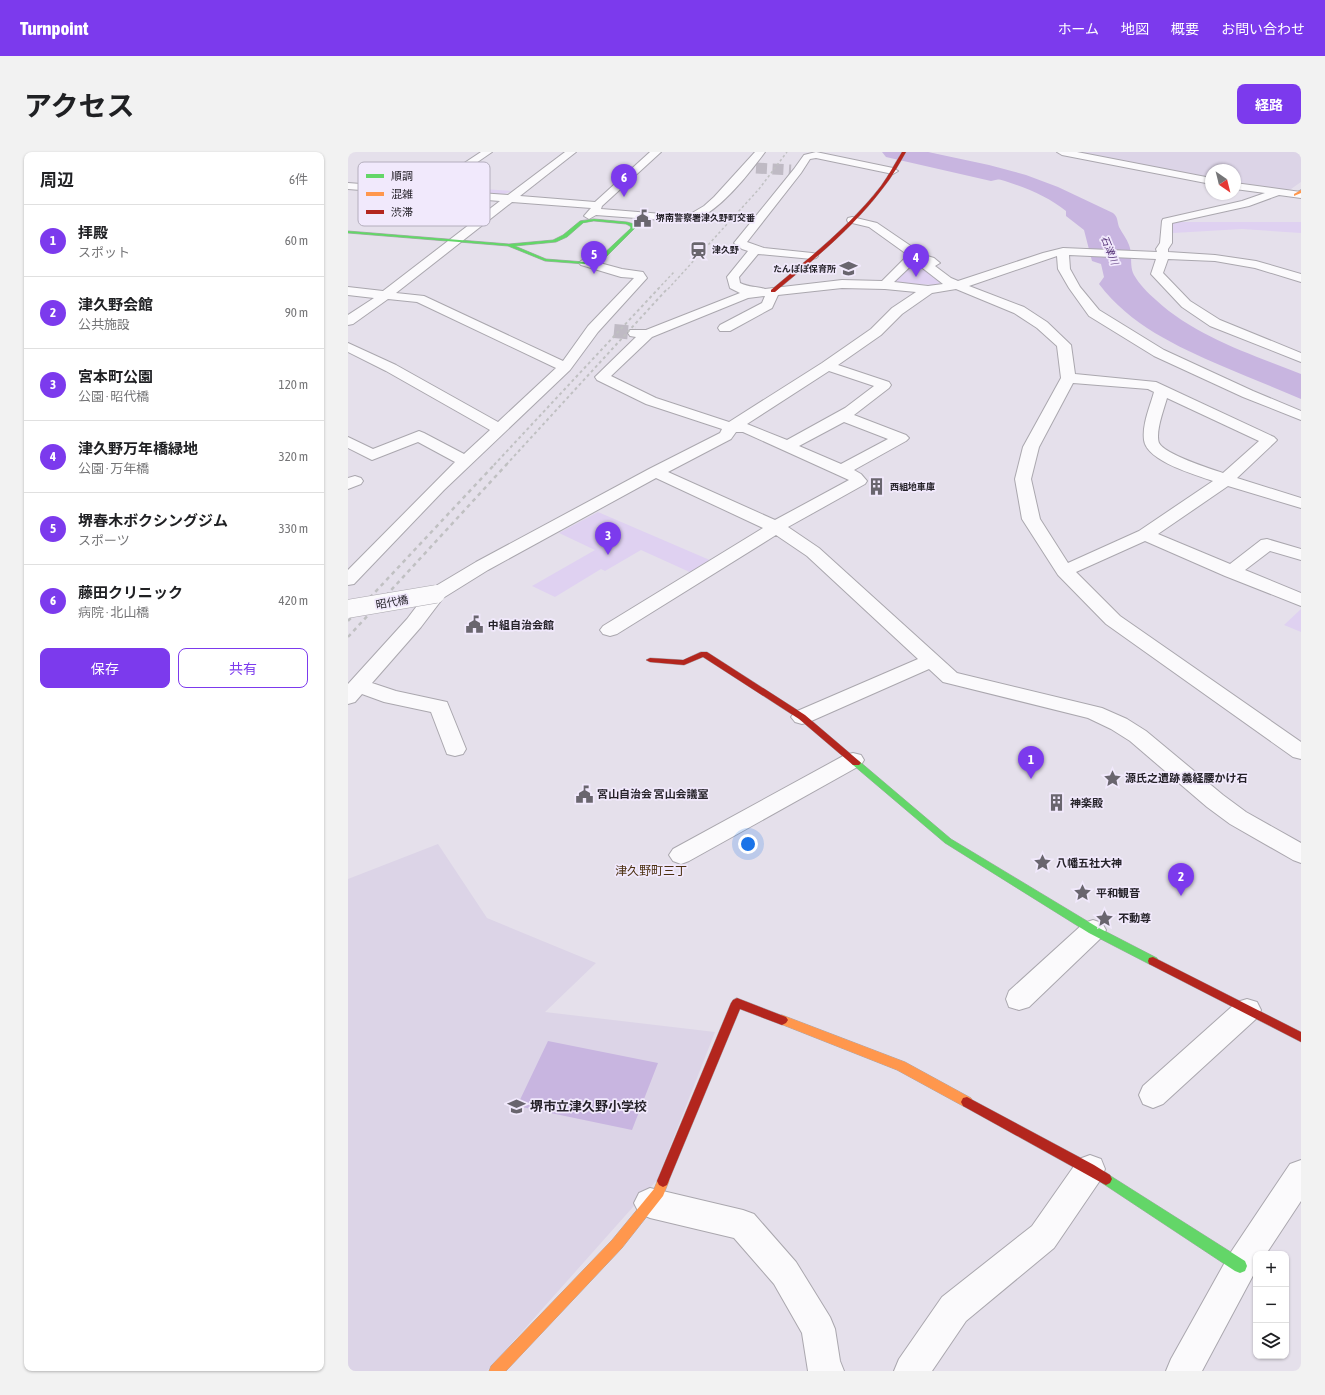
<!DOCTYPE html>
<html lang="ja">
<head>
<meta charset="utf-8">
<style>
	:root { --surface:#fff; --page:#f2f2f2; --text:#202124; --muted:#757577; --line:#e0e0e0; --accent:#7c3aed }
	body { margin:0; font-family:"Asap Condensed","Noto Sans JP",sans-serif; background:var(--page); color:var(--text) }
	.controls { position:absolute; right:12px; bottom:12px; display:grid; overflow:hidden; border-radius:8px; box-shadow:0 1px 3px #0004 }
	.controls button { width:36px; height:36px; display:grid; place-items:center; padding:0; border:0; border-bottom:1px solid var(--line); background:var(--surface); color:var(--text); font:20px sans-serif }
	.compass { position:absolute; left:857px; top:12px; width:36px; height:36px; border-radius:50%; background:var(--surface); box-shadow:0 1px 3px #0004; rotate:145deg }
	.you { position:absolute; left:400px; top:692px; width:14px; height:14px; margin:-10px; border:3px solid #fff; border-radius:50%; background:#1a73e8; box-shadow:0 0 0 6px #1a73e833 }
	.badge { display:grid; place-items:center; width:26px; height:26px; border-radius:50%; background:var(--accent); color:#fff; font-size:13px; font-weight:700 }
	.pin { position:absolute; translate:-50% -33px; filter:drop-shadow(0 1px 2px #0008) }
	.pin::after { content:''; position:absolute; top:21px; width:14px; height:12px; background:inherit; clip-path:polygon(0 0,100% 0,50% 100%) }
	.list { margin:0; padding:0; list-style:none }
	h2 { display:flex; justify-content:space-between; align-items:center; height:52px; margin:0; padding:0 16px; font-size:17px }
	h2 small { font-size:13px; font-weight:400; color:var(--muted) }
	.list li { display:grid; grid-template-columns:26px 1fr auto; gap:12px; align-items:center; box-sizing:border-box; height:72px; padding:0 16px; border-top:1px solid var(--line) }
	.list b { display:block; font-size:15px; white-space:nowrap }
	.list p { margin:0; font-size:13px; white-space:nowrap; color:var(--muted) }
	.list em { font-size:13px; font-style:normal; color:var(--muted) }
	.actions { display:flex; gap:8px; padding:12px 16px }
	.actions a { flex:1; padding:9px 0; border:1px solid var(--accent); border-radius:8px; text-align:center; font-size:14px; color:var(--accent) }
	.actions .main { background:var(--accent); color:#fff }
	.icon { flex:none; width:22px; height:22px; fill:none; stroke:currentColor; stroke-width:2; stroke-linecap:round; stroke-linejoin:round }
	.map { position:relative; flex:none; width:953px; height:1219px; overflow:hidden; border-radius:8px }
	header { display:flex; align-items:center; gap:24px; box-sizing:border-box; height:56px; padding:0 20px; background:var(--accent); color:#fff }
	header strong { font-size:19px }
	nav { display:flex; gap:22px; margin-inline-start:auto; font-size:14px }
	.intro { display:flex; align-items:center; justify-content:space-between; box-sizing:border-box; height:96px; padding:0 24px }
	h1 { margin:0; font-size:28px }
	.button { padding:10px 18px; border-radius:8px; background:var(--accent); color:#fff; font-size:14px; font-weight:700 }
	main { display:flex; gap:24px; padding:0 24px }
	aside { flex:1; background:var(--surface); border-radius:8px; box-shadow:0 1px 3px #0004 }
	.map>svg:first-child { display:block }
	.built { fill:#dcd4e7 }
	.green { fill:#dfd1f1 }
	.water { fill:#c8b5e0 }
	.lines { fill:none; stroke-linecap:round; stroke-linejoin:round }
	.river { fill:#c8b5e0; fill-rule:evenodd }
	.street-tunnel-far1 { stroke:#bfbac4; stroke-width:11; stroke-dasharray:11 5.5; stroke-linecap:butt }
	.street-tunnel { stroke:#bfbac4; stroke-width:14; stroke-dasharray:14 7; stroke-linecap:butt }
	.street-casing { stroke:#aaa7ae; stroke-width:2 }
	.fast-casing { stroke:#aaa7ae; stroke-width:1 }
	.slow-casing { stroke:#aaa7ae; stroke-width:1 }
	.jam-casing { stroke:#aaa7ae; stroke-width:1 }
	.street { fill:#fbfafc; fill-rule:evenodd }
	.fast { fill:#63d668; fill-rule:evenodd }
	.slow { fill:#ff974d; fill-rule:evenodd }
	.jam { fill:#b3261e; fill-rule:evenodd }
	.rail-far2 { stroke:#c0c0c2; stroke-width:1.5; stroke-dasharray:2.5 2.5; stroke-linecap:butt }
	.rail-far1 { stroke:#c0c0c2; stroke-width:2; stroke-dasharray:3 3; stroke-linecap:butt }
	.rail { stroke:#c0c0c2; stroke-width:2.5; stroke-dasharray:4 4; stroke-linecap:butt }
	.street-bridge-casing { stroke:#aaa7ae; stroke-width:19; stroke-linecap:butt }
	.street-bridge { stroke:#fbfafc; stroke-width:18 }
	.labels { text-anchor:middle; stroke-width:3.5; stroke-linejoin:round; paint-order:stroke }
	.far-poi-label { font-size:9px; font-weight:bold; fill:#26232a; stroke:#f1e9fc; text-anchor:start }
	.far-water-label { font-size:10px; font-style:italic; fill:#563478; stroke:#f1e9fc }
	.street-label { font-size:11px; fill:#26232a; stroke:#f1e9fc }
	.poi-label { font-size:11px; font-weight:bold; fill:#26232a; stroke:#f1e9fc; text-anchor:start }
	.neighbourhood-label { font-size:12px; fill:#4a2f0f; stroke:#f1e9fc }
	.near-poi-label { font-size:13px; font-weight:bold; fill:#26232a; stroke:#f1e9fc; text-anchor:start }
	.key { fill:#f1e9fc; stroke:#b4aebd; stroke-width:1 }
	.key-label { font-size:11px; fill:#26232a }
</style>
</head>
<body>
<header>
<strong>Turnpoint</strong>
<nav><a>ホーム</a><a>地図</a><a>概要</a><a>お問い合わせ</a></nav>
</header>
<div class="intro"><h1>アクセス</h1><a class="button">経路</a></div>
<main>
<aside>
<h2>周辺<small>6件</small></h2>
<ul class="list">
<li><span class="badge">1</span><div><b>拝殿</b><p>スポット</p></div><em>60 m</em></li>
<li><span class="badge">2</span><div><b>津久野会館</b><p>公共施設</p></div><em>90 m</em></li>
<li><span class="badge">3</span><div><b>宮本町公園</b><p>公園 · 昭代橋</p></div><em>120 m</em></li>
<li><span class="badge">4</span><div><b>津久野万年橋緑地</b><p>公園 · 万年橋</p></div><em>320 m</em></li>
<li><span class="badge">5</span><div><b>堺春木ボクシングジム</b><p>スポーツ</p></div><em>330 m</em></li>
<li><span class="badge">6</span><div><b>藤田クリニック</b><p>病院 · 北山橋</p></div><em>420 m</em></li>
</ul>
<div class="actions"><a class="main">保存</a><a>共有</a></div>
</aside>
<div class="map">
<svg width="953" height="1219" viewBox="0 0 953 1219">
	<rect width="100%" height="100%" fill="#e5e0eb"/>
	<path class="built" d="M726 0H953V30L943 37 933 38 887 31V18H863V26Z
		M90 692 139 766 248 811 197 860 367 880 309 1028 139 1219H0V727Z"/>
	<path class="green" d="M108 24 118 25 111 30 115 31 118 36 164 39 154 43 91 39 88 37Z
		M825 70H953V81L894 77 825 81Z
		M567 111 593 131 588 133 551 131 547 129 562 112Z
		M250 360 364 409 346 422 293 398 257 419 253 417 207 445 184 434 247 398 211 381Z
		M953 457V480L936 473Z"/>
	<path class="water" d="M570 0H580L641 13 678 23 710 35 765 61C770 65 769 69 771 75 774 81 779 87 781 93 785 103 781 114 786 123 791 132 800 141 808 148 848 185 903 202 953 222V247C927 236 900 225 874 214 828 194 782 173 751 132L756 125 753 112 744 109 736 78 718 64V59C680 28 613 18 566 8Z
		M200 889 310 911 284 978 169 954Z"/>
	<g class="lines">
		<path class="river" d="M534 0H578L652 17 655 22 652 27 643 29 538 5Z"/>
		<path class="street-tunnel-far1" d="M408 16 443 18"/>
		<path class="street-tunnel" d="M266 179 287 181"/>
		<defs>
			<path id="street" d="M133 0H144L89 38 160 43 217 0H228L172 44 247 50 302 0H313L254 54 253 57 339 64 356 54 366 45 407 0H417C401 22 368 64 341 70L248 63 241 67 236 64 243 56 164 50 48 141 76 144 215 209 240 174 286 126 273 125 233 113 231 111 233 109 237 107 274 117 295 120 299 126 250 180 222 218 96 338 6 432 0 433V418L107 310 70 290 24 308 0 296V285L25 297 71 279 76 281 116 302 142 278 38 219 0 200V191L48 213 150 270 208 216 69 150 40 147 5 172 0 173V163L26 146 0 143V135L35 139 152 49 0 37V31L77 37Z
				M468 0 545 16 550 19 545 22 468 6 462 7 453 21 399 90 416 96 464 101 468 102 470 104 468 106 464 107 410 102 391 125 392 131C402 136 409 134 417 137L494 128 534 129 560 103 521 75 500 70 499 68 500 66 504 65 529 71 576 103 586 106 592 111 587 114 603 126 610 129 695 101 715 96 809 100 808 97 812 91 814 69 815 67 894 49 917 41 887 37V31L953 40V46L931 43 901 54 824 71V91L820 97V100L867 103 908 109 953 122V130L907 116 867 109 820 107 815 121 842 149 872 168 953 201V210L862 174 834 155 803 122 808 107 721 103 722 117 732 135 751 158 816 198 905 239 953 259V268L895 245 806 204 741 164 721 136 710 117 709 104 621 134 676 155 699 170 723 193 727 222 808 230 926 285 929 288 926 291 889 326 953 346V356L880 334 810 382 882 412 913 388 919 387 953 397V408L922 399 897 418 953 441V454L877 424 797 389 728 420 772 464 953 590V607L945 605 758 472 710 423 674 367 667 327 675 295 713 226 709 194 689 176 666 161 608 137 584 141 554 162 533 183 490 213 541 230 543 233 541 236 506 263 558 283 561 286 558 289 506 318 513 322 519 329 517 332 440 375 471 396 609 521 754 556 779 567 798 579 875 643 898 660 953 691V711L945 708 882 672 859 655 782 589 763 577 740 566 595 530 581 517 461 570 454 572 447 570 443 565 447 560 570 507 459 404 428 383 269 482 262 484 255 482 252 478 255 474 415 376 308 326 140 418 95 446 73 475 24 531 48 539 99 550 118 597 115 602 107 604 99 602 83 560 36 550 14 542 7 550 0 552V532L59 467 81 438 128 410 301 317 372 281 374 277 298 252 249 228 247 225 288 185 282 184 280 181 282 178H298L392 141 382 136 379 125 400 99 394 97 386 91 446 17 456 3ZM567 110 568 111 595 132 580 134 546 130ZM494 136 537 137 568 140 544 156 523 177 474 211 381 270 308 246 263 224 304 185 400 146 417 144 414 151 372 173 370 176 372 179H382L424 156 430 143ZM481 219 526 234 497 256 439 288 399 272ZM725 231 800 237 806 240C802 255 794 272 796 288 798 309 848 323 865 329L791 379 720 411 692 367 683 327 691 295ZM819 246 911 289 875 321C863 317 816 302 811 291 807 280 816 257 819 246ZM496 270 540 287 493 312 451 294ZM388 280H395L501 328 427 368 320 320 383 287Z
				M709 0H729L863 26V32L714 3Z
				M7 324 13 326 15 329 13 332 0 337V326Z
				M505 601 513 603 516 608 513 613 341 709 333 712 325 709 321 703 325 697 497 603Z
				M745 768 754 771 758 778 754 785 681 855 671 858 661 855 658 847 661 839 736 771Z
				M899 847 909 850 913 858 909 866 815 952 805 956 795 952 791 943 795 934 889 850Z
				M742 1003 753 1007 757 1017 753 1027 706 1096 618 1169 584 1219H546L551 1207 594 1145 684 1074 731 1007Z
				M953 1008V1049L918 1102H908V1118L854 1219H818L823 1207 881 1103 942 1012Z
				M302 1036 395 1058 406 1062 448 1110 482 1165 487 1177 492 1209 496 1219H460L454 1181 426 1132 386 1086 302 1066 291 1061 286 1051 291 1041Z"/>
			<path id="fast" d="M246 67 279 70 286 72 287 76 254 109 237 112 197 109 160 94 0 81V79L161 92 205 88 215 83 232 69ZM246 69 278 72 282 74 283 76 250 107 237 110 198 107 167 94 208 90 219 85 235 71Z
				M508 608 511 609 603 687 749 775 809 806 810 809 809 812 805 813 801 812 741 781 597 691 505 613 503 611Z
				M758 1021 897 1109 899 1114 897 1119 892 1121 887 1119 754 1031 752 1027 754 1023Z"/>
			<path id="slow" d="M953 38V41L946 44V42Z
				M434 863 557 910 623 946 625 950 623 954 619 955 615 954 549 918 430 871 428 868 430 865Z
				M315 1023 319 1025 321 1029 315 1044 274 1096 158 1219H141L143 1214 264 1088 306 1037 311 1025Z"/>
			<path id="jam" d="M554 0H558C551 12 544 25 535 36 505 76 465 108 427 140H423V138C462 105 502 74 533 34 541 23 547 11 554 0Z
				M353 500H359L457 563 511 609 513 611 511 613H505L451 567 355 505 336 513 302 510 298 508 302 506 335 508Z
				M805 805 953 880V890L801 812 800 809 801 806Z
				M389 846 438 865 440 868 438 871 434 873 392 857 319 1033 315 1035 311 1033 309 1029 383 851 385 848Z
				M619 945 746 1013 762 1023 764 1027 762 1031 758 1033 754 1031 615 954 613 950 615 946Z"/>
		</defs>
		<use href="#street" class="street-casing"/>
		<use href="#fast" class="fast-casing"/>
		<use href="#slow" class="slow-casing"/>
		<use href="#jam" class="jam-casing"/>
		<use href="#street" class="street"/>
		<use href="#fast" class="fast"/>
		<use href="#slow" class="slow"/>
		<use href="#jam" class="jam"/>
		<path class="rail-far2" d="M310 137 326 120
			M320 137 411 37 439 0"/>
		<path class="rail-far1" d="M146 313 311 136
			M158 313 320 136"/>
		<path class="rail" d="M0 469 147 312
			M0 485 159 312"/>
		<defs>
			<path id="street-bridge" d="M0 457 88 442"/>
		</defs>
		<use href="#street-bridge" class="street-bridge-casing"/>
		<use href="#street-bridge" class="street-bridge"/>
	</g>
	<defs>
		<symbol id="civic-bare" viewBox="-9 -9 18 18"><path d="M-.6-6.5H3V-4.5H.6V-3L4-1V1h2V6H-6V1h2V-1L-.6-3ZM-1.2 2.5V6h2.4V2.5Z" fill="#69656e" stroke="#f1e9fc" stroke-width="2.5" paint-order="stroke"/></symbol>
		<symbol id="station-bare" viewBox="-9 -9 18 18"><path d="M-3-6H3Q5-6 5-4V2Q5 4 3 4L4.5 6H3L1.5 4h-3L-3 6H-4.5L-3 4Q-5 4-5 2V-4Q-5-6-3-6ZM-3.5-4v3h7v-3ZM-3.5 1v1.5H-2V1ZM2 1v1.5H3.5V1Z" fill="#69656e" stroke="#f1e9fc" stroke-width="2.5" paint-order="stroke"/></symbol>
		<symbol id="school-bare" viewBox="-9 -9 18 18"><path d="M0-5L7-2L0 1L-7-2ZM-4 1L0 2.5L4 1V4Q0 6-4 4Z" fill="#69656e" stroke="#f1e9fc" stroke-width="2.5" paint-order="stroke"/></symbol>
		<symbol id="building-bare" viewBox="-9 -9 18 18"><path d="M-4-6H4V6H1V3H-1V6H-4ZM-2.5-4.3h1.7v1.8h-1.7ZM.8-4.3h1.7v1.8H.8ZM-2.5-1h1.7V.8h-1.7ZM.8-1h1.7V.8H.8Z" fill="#69656e" stroke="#f1e9fc" stroke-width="2.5" paint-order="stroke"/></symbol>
		<symbol id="sight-bare" viewBox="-9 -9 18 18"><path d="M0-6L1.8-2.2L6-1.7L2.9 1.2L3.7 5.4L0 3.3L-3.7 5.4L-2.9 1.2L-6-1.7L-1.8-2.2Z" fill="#69656e" stroke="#f1e9fc" stroke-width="2.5" paint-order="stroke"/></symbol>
	</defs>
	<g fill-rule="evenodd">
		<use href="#civic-bare" x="282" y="54" width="25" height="25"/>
		<use href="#station-bare" x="338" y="86" width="25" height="25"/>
		<use href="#school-bare" x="488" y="104" width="25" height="25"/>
		<use href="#building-bare" x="516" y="322" width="25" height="25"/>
		<use href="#civic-bare" x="114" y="460" width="25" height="25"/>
		<use href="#sight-bare" x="752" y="614" width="25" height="25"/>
		<use href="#civic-bare" x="224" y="630" width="25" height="25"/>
		<use href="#building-bare" x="696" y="638" width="25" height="25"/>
		<use href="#sight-bare" x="682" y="698" width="25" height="25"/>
		<use href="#sight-bare" x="722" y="728" width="25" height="25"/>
		<use href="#sight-bare" x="744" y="754" width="25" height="25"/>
		<use href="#school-bare" x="156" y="942" width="25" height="25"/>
	</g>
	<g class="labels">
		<g class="far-poi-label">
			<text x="308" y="69">堺南警察署津久野町交番</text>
			<text x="364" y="101">津久野</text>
			<text x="488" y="120" text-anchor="end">たんぽぽ保育所</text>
			<text x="542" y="338">西組地車庫</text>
		</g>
		<g class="far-water-label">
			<text transform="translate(762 98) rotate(68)" y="4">石津川</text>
		</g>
		<g class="street-label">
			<text transform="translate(44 450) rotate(-10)" y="4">昭代橋</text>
		</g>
		<g class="poi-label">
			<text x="140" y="477">中組自治会館</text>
			<text x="777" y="630">源氏之遺跡 義経腰かけ石</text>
			<text x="249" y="646">宮山自治会 宮山会議室</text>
			<text x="722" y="655">神楽殿</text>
			<text x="708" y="715">八幡五社大神</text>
			<text x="748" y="745">平和観音</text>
			<text x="770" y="770">不動尊</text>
		</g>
		<g class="neighbourhood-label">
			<text x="303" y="723">津久野町三丁</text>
		</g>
		<g class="near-poi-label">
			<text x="182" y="959">堺市立津久野小学校</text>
		</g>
	</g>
	<rect x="10" y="10" width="132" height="64" rx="6" class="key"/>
	<rect x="18" y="22" width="18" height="4" fill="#63d668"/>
	<rect x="18" y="40" width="18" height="4" fill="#ff974d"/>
	<rect x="18" y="58" width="18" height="4" fill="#b3261e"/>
	<g class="key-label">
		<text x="43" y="28">順調</text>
		<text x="43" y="46">混雑</text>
		<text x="43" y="64">渋滞</text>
	</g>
</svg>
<div class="controls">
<button>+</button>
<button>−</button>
<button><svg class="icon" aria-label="layers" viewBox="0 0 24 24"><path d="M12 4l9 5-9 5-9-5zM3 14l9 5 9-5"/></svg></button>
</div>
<svg class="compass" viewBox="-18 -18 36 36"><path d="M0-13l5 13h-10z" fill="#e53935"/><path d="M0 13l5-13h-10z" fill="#757577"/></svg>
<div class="you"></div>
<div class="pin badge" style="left:683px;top:627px">1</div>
<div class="pin badge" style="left:833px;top:744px">2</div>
<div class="pin badge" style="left:260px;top:403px">3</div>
<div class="pin badge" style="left:568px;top:125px">4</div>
<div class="pin badge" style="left:246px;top:122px">5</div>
<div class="pin badge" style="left:276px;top:45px">6</div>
</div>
</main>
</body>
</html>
